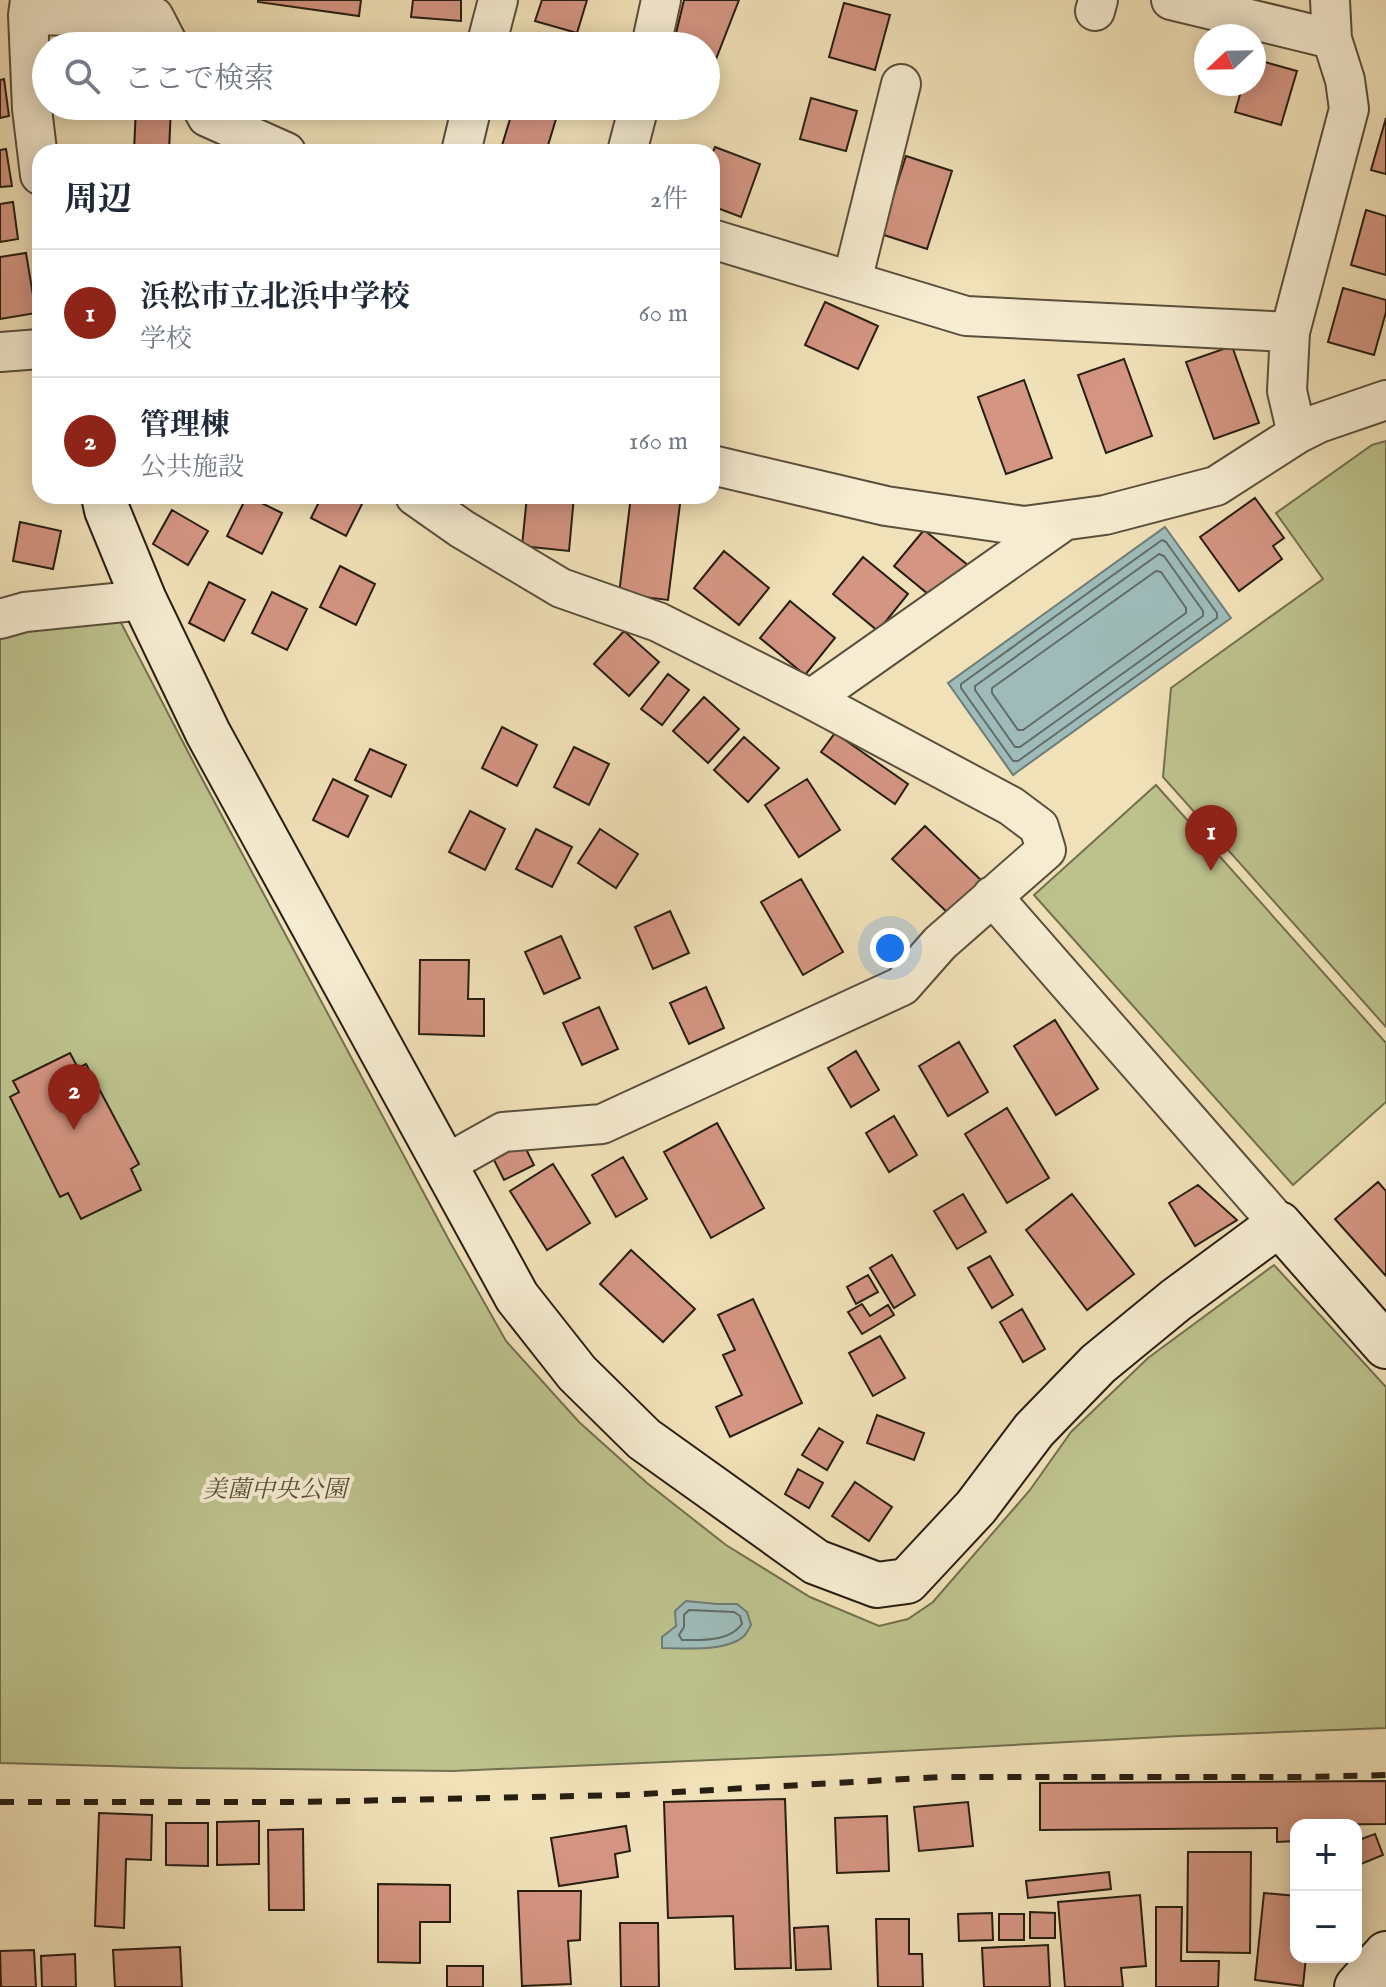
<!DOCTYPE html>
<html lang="ja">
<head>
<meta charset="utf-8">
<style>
	:root { --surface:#fff; --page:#f2f2f3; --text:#1f2937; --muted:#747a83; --line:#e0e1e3; --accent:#8f2418 }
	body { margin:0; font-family:"IM FELL English","Noto Serif JP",serif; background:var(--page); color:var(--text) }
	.controls { position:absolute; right:24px; bottom:24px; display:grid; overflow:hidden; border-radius:16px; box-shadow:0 4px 20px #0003 }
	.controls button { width:72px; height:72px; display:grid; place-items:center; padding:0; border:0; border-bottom:2px solid var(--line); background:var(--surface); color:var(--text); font:40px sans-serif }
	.compass { position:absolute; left:1194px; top:24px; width:72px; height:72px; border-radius:50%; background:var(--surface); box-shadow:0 4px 20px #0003; rotate:248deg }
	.you { position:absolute; left:890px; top:948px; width:28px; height:28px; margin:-20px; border:6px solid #fff; border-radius:50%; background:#1a73e8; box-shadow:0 0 0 12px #1a73e833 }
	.badge { display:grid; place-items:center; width:52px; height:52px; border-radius:50%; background:var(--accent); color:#fff; font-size:26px; font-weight:700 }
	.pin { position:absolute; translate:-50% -66px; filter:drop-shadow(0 2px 4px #0008) }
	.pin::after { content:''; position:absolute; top:42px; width:28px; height:24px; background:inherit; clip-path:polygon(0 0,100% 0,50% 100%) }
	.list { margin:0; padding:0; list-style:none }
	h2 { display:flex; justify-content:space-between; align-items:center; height:104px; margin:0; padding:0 32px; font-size:34px }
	h2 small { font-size:26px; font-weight:400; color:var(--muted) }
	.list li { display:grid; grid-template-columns:52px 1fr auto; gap:24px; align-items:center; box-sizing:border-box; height:128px; padding:0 32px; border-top:2px solid var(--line) }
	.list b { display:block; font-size:30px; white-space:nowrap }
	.list p { margin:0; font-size:26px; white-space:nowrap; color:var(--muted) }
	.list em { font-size:26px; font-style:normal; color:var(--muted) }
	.icon { flex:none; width:44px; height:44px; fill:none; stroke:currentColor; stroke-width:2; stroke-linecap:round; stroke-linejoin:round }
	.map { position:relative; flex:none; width:1386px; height:1987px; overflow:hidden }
	.search { position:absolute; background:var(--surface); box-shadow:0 4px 20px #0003; left:32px; top:32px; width:688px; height:88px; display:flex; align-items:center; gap:20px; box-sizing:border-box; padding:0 28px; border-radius:44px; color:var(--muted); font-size:30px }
	.panel { position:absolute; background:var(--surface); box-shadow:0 4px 20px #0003; left:32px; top:144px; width:688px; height:360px; border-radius:24px }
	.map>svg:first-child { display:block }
	.green { fill:#bdc28d; stroke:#727050; stroke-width:2 }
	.water { fill:#9ebbb9; stroke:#6e7c76; stroke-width:2 }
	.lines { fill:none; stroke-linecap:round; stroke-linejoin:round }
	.shore { stroke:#626c66; stroke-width:2 }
	.building { fill:#d49582; stroke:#271e12; stroke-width:2 }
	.street-casing { stroke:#5a4f3c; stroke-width:42 }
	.secondary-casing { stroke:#271e12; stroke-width:48 }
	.street { stroke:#f6ecd1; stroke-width:38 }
	.secondary { stroke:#f6ecd1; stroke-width:44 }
	.rail { stroke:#271e12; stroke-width:6; stroke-dasharray:14 14; stroke-linecap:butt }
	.labels { text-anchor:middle; stroke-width:8; stroke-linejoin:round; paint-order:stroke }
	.park-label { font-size:24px; font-style:italic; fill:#544f37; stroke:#f6ecd1 }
</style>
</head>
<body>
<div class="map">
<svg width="1386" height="1987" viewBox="0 0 1386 1987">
	<rect width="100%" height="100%" fill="#f1e1b8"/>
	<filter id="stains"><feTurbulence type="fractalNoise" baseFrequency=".0025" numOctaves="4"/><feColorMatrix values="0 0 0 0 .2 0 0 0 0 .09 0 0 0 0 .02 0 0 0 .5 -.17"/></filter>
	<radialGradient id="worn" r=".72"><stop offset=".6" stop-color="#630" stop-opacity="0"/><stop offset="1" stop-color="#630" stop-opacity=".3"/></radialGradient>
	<path class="green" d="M1386 441V1027L1163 777 1171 688 1323 579 1276 513 1372 445Z
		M117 615 199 773 450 1242 506 1341 579 1422 647 1483 726 1545 810 1597 879 1626 908 1619 933 1602 1030 1490 1071 1432 1148 1358 1274 1265 1386 1387V1728L1180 1736 827 1755 453 1771 181 1768 0 1763V635Z
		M1156 785 1386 1043V1102L1293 1185 1034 895Z"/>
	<path class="water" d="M1165 527 1231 618 1013 775 948 683Z
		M686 1601 717 1604H737L747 1612 751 1625C750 1627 746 1634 744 1636 727 1652 685 1648 662 1648V1637L676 1626 675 1611Z"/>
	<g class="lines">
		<path class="shore" d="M1162 540 1166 542 1217 613V618L1018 761H1013L961 688V684Z
			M1159 554 1164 556 1203 611V616L1020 747H1015L975 690V686Z
			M1156 571 1161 572 1186 608V613L1023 730H1018L992 693V688Z
			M689 1610 734 1612 740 1616 742 1624C729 1642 702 1640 682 1640L679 1635 684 1627V1615Z"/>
	</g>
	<path class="building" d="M258 0H361L359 16 258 2Z
		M413 0H461V21L411 17Z
		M542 0H587L577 33 535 21Z
		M684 0H739L709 77 706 76V46H673Z
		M844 3 890 15 875 70 829 57Z
		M122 37 124 46H78L77 43Z
		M1254 59 1297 71 1281 125 1235 112 1243 84H1254Z
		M4 79 9 116 0 118V80Z
		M811 98 857 111 846 151 800 139Z
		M136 106H171L169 152H134Z
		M278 106H307L280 114Z
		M514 106 556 119 546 152H500Z
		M1386 118V174L1371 170Z
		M715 147 760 164 741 217 712 206V154Z
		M6 149 12 186 0 187V150Z
		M906 156 952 171 927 249 881 234Z
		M13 202 18 239 0 242V204Z
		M1366 210 1386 216V275L1351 265Z
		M26 253 36 313 0 319V257Z
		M1343 288 1386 300V312L1374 355 1328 342Z
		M825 302 878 326 858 369 805 345Z
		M1232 346 1259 423 1214 439 1186 362Z
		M1124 359 1152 436 1106 453 1078 375Z
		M1024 380 1052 458 1006 474 978 397Z
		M247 496 282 513 262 554 227 536Z
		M322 496H366L346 536 311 518Z
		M527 496H574L569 551 522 546Z
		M631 496H681L668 600 619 594Z
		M1255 498 1284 538 1273 546 1282 559 1239 591 1200 537Z
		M172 510 208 531 188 565 153 544Z
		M20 522 61 531 53 569 13 561Z
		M924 530 969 566 939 603 894 566Z
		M724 551 769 588 739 625 694 588Z
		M863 557 908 594 878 631 833 594Z
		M340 566 375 584 356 625 320 607Z
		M209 582 245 600 224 641 189 623Z
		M272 592 307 609 287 650 252 633Z
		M790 601 835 638 805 675 760 638Z
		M624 631 659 662 629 696 594 664Z
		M668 674 689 690 662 725 641 709Z
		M704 697 739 729 708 763 673 731Z
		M502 727 537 745 517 786 482 768Z
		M835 733 908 784 895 804 821 752Z
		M744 737 779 768 748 802 714 770Z
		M574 747 609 764 589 805 554 787Z
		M370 749 406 765 391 797 355 780Z
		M333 779 368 796 348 837 313 820Z
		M807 779 840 830 799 857 765 805Z
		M470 811 505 829 485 870 449 852Z
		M925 826 985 884 952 917 892 859Z
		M536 829 572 847 552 887 516 869Z
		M600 829 638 854 616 888 578 863Z
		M801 879 843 952 803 975 761 902Z
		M670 911 689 953 653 969 635 927Z
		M561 936 580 978 544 994 525 952Z
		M420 960H469L468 999H484V1036L419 1034Z
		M706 987 724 1028 689 1044 670 1003Z
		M599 1007 618 1049 582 1065 563 1023Z
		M1055 1020 1098 1089 1056 1115 1014 1046Z
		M959 1042 988 1092 948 1116 919 1066Z
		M856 1051 879 1090 851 1107 828 1068Z
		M70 1053 78 1068 86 1064 139 1164 131 1169 141 1190 81 1219 68 1193 60 1197 10 1097 19 1092 13 1081Z
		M1007 1108 1049 1178 1007 1203 965 1134Z
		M894 1116 917 1155 889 1172 866 1133Z
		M717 1123 764 1208 711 1238 664 1152Z
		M521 1139 534 1165 504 1180 491 1154Z
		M623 1157 647 1199 616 1217 592 1175Z
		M553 1164 590 1223 547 1250 510 1191Z
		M1378 1182 1386 1191V1276L1335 1219Z
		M1198 1185 1237 1220 1195 1246 1169 1203Z
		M963 1194 986 1232 957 1249 934 1211Z
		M1072 1194 1134 1274 1087 1310 1026 1230Z
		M631 1250 695 1309 663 1342 600 1284Z
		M892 1255 915 1295 894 1308 870 1268Z
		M990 1256 1013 1295 992 1308 968 1268Z
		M868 1275 878 1292 856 1304 847 1287Z
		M753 1299 802 1403 730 1437 716 1407 742 1395 723 1355 735 1350 718 1315Z
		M862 1304 870 1316 888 1305 894 1315 862 1334 848 1312Z
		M1022 1309 1045 1349 1023 1362 1000 1322Z
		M880 1336 905 1378 873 1396 849 1353Z
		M877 1415 924 1433 914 1460 867 1443Z
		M819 1428 843 1442 827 1470 802 1455Z
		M798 1469 823 1483 809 1508 785 1494Z
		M855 1482 892 1507 869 1541 832 1516Z
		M1386 1781V1824L1296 1825V1841L1277 1842V1828L1040 1830V1783Z
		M785 1799 791 1968 735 1969 733 1916 668 1918 664 1802Z
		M968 1802 973 1846 919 1851 914 1807Z
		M99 1813 152 1815 151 1860 126 1859 124 1928 95 1926Z
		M887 1816 889 1871 837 1873 835 1818Z
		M259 1821V1864L217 1865V1822Z
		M166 1823H208V1866L166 1865Z
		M626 1826 630 1851 615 1854 618 1877 559 1886 551 1838Z
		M303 1829 304 1910H269L268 1830Z
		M1375 1834 1383 1855 1356 1866V1841Z
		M1188 1852H1251L1250 1953 1187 1952Z
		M1109 1872 1111 1889 1028 1898 1026 1881Z
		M378 1884 450 1885V1922H420V1963L378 1962Z
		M518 1891H581L580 1940 568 1941 571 1984 522 1986Z
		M1264 1893 1296 1896 1292 1939 1296 1940V1957H1306L1303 1986 1255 1980Z
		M1140 1895 1146 1966 1121 1968 1123 1987H1065L1058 1902Z
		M1156 1907H1182L1181 1961H1219L1218 1987H1156Z
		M1030 1912 1055 1913V1938H1030Z
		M992 1913 993 1940 959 1941 958 1914Z
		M999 1914H1024V1940H999Z
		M876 1919H909V1954H922L923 1987H878Z
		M620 1923H658L659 1987H621Z
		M828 1926 831 1969 796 1970 794 1928Z
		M1048 1945 1050 1987H984L982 1948Z
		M180 1947 182 1987H115L113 1950Z
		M34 1950 36 1987H1L0 1951Z
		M75 1954 76 1987H42L41 1956Z
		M447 1966H483V1987H447Z"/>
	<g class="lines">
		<defs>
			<path id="street" d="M30 0 28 15 32 109 40 175
				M1171 0 1332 39
				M1095 11 1098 0
				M28 15 154 17 169 46
				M486 46 498 0
				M651 46 661 0
				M201 106 207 117 286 152
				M461 152 472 106
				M627 152 639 106
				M712 239 966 316 1290 332
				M852 281 901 84
				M0 352 40 349
				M1297 434 1287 391 1290 332 1349 109 1345 80 1332 39 1330 0
				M712 465 886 506 1024 526 1105 515 1216 486 1297 434 1319 423 1386 400
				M415 496 462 529 561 588 658 622 811 699 1011 806 1039 827 1046 850 940 943 902 986 602 1124 503 1132 444 1165
				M0 619 25 612 144 600
				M811 699 1061 523
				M992 896 1279 1224"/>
			<path id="secondary" d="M104 496 107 510 144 600 208 733 517 1297 577 1373 644 1439 816 1562 877 1585 907 1581 976 1507 1034 1430 1098 1364 1176 1300 1279 1224 1386 1346
				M1357 1987 1386 1954"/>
		</defs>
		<use href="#street" class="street-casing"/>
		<use href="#secondary" class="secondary-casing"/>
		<use href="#street" class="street"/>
		<use href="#secondary" class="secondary"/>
		<path class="rail" d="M0 1802H302L625 1795 940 1777H1310L1386 1775"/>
	</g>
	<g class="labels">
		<g class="park-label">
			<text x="275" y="1497">美薗中央公園</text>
		</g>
	</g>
	<rect width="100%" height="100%" filter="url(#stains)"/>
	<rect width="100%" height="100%" fill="url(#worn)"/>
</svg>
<div class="controls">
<button>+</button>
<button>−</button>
</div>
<svg class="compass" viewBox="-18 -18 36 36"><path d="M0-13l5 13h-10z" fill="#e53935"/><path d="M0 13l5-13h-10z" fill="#747a83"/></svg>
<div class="you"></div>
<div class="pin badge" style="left:1211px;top:871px">1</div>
<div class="pin badge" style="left:74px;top:1130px">2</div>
<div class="search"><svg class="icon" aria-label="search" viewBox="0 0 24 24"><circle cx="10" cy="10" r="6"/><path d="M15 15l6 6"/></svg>ここで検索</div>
<section class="panel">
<h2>周辺<small>2件</small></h2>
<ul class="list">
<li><span class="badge">1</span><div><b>浜松市立北浜中学校</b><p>学校</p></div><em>60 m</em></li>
<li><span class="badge">2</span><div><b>管理棟</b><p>公共施設</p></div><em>160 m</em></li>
</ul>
</section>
</div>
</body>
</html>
